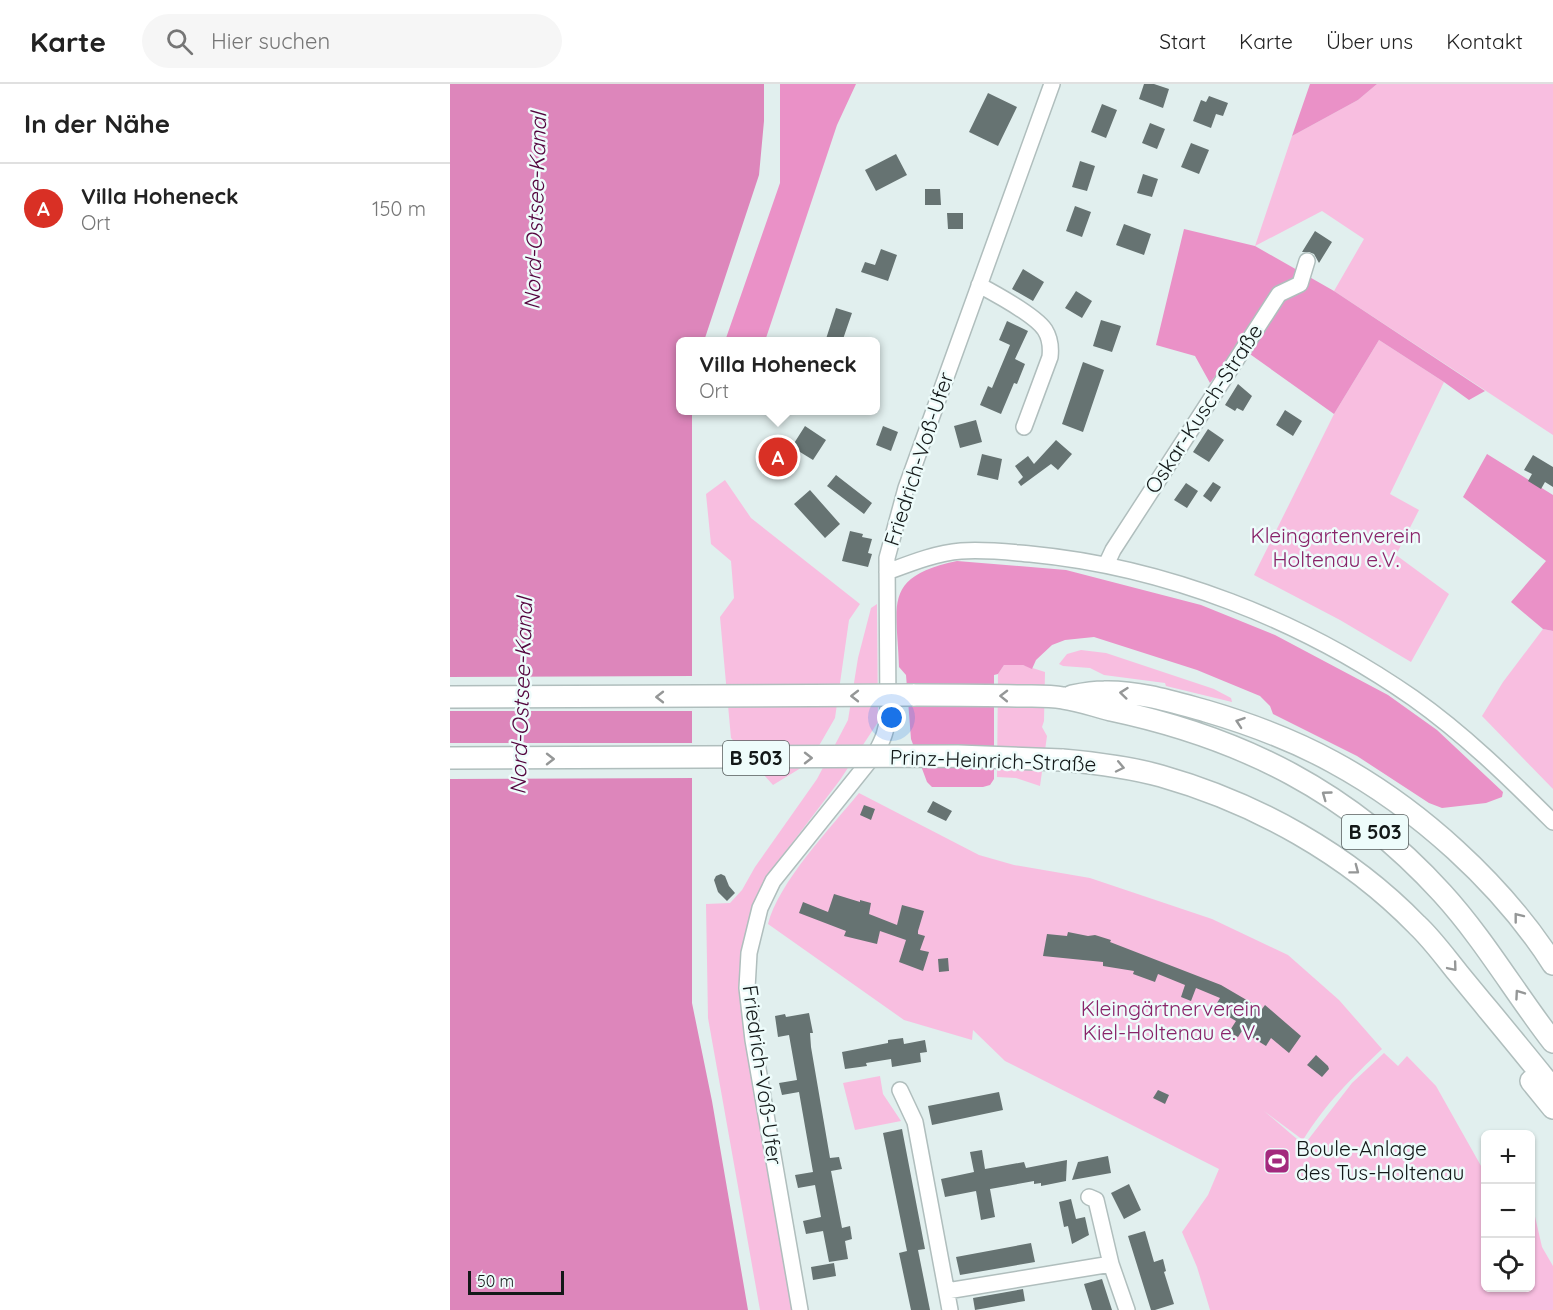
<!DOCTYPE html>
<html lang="de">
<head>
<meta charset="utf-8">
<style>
	:root { --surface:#fff; --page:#f6f6f6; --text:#222; --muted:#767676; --line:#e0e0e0; --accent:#d93025 }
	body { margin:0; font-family:Quicksand,sans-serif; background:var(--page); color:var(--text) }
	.controls { position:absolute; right:18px; bottom:18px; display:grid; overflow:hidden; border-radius:9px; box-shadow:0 2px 4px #0004 }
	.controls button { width:54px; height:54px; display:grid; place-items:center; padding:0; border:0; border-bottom:2px solid var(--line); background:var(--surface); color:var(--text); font:30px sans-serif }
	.scale { position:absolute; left:18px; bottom:15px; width:96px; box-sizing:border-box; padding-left:6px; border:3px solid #131818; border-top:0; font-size:16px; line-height:21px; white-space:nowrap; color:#131818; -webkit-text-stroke:4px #eefcfb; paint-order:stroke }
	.you { position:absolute; left:442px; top:634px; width:21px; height:21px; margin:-15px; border:4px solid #fff; border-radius:50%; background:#1a73e8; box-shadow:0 0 0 9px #1a73e833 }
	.badge { display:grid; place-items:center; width:39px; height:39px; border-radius:50%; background:var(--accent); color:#fff; font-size:20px; font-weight:700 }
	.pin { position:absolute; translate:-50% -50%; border:3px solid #fff; box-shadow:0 2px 6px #0006 }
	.popup { position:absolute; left:226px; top:253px; width:204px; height:78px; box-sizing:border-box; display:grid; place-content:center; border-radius:9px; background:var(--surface); filter:drop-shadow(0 2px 4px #0005); font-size:20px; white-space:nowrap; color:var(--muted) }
	.popup b { font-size:22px; color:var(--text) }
	.popup::after { content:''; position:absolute; left:50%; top:100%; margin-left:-12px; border:12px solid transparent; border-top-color:var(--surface) }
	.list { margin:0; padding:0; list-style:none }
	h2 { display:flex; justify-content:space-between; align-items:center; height:78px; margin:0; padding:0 24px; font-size:26px }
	h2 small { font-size:20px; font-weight:400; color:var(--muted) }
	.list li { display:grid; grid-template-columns:39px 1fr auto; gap:18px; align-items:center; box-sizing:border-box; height:90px; padding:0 24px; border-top:2px solid var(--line) }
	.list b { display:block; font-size:22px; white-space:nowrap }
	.list p { margin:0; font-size:20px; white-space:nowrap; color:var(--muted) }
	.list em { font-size:20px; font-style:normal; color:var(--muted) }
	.icon { flex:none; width:33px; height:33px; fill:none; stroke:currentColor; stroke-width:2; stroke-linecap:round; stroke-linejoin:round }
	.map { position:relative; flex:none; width:1103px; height:1226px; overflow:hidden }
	header { display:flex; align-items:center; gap:36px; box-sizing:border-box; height:84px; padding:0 30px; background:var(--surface); border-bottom:2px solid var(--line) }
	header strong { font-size:28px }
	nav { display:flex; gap:33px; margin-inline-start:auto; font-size:21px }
	.search { width:420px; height:54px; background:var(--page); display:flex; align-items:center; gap:15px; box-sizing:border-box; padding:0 21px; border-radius:33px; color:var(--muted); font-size:22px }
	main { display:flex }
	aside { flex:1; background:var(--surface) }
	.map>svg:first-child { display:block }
	.green { fill:#f8bee0 }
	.forest { fill:#ea91c7 }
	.water { fill:#dd86bb }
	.pier { fill:#e1efee }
	.building { fill:#667372 }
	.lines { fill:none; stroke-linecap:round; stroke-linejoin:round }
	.minor-casing { stroke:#b0bebd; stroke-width:18 }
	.highway-casing { stroke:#b0bebd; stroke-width:24 }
	.minor { stroke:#fff; stroke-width:15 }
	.highway { stroke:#fff; stroke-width:21 }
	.highway-bridge-casing { stroke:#b0bebd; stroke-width:24; stroke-linecap:butt }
	.highway-bridge { stroke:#fff; stroke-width:21 }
	.oneway { stroke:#959797 }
	.labels { text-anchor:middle; stroke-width:5; stroke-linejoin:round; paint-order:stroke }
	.shield { fill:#eefcfb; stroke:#555c5c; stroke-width:1.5 }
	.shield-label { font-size:20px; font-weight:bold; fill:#131818 }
	.street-label { font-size:21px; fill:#131818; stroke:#eefcfb }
	.park-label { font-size:21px; fill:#892369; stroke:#eefcfb }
	.poi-label { font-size:21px; fill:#131818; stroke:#eefcfb; text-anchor:start }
	.water-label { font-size:22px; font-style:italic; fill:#53033d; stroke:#eefcfb }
</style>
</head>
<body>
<header>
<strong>Karte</strong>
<div class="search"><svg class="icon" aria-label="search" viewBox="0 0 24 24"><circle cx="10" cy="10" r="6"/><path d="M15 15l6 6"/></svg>Hier suchen</div>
<nav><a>Start</a><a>Karte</a><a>Über uns</a><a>Kontakt</a></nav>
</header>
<main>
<aside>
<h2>In der Nähe<small></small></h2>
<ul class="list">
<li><span class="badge">A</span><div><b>Villa Hoheneck</b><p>Ort</p></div><em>150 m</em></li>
</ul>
</aside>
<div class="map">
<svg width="1103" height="1226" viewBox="0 0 1103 1226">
	<rect width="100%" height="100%" fill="#e1efee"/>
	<path class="green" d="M927 0H1103V351L884 207 914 155 872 127 805 162 842 52 908 16Z
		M929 256 994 298 940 410 969 426 946 471 999 510 961 578 890 536 804 491 884 330Z
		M275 396 301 434 410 520 399 536 385 634 359 679 323 701 281 654 270 533 284 514 281 477 261 460 256 410Z
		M427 520 428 638 390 696 317 792 302 823 293 866 297 957 342 1226H310L258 934 256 820 280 819 292 806 305 783 367 695 398 636 408 574 421 524Z
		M1093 545 1103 547V705L1032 632 1053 598Z
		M631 566 656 569 764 605 781 614 782 618 716 602 715 599 654 591 640 584 613 582 609 580 617 570Z
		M554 581H573L595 588 594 637 592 643 597 652 590 702 566 694 547 693 548 590Z
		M409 709 529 771 564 781 640 794 762 835 838 871 889 916 932 965C901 995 876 1019 853 1056L814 1027 854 1061 902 999 934 969 948 982 957 972 986 1002 1035 1089 1036 1204H1080L1081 1128H1084L1092 1163 1103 1182V1226H760L747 1183 732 1148 758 1111 769 1085 555 977 523 946 522 956 454 936 318 840C328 799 382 742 409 709Z
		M430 992 433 1010 451 1037 405 1046 393 999Z"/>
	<path class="forest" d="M330 0H406L387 41 315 257H275L330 99Z
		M860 0H927L908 16 842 52Z
		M734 145 805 162 884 207 1035 307 1019 316 994 298 929 256 884 330 797 268 785 267 760 299 745 272 706 261Z
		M1037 370 1103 411V547L1093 545 1061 518 1096 477 1013 413Z
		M507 477 616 486 751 521 825 551 938 611 987 646 1053 708 1052 713 1036 719 992 724 979 719 907 672 823 630 820 622 810 612 747 586 644 553 615 556 602 561 586 576 582 585 573 581H554L548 590 544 591V695L540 701 533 703H482L477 698 461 655 456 591 449 583C447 520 432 493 507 477Z"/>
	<path class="water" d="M0 0H314V37L309 91 254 257 230 258V326L242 327V919L262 1017 298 1226H0Z"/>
	<path class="pier" d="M245 592V627H0V593Z
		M0 659H245V694L0 695Z"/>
	<path class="building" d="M694 0H704L719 5 713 24 689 15Z
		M538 9 567 23 548 62 519 48Z
		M759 12 778 19 773 32 766 30 761 44 743 37 751 16 756 18Z
		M652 20 667 26 656 54 641 48Z
		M700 39 715 45 707 65 692 59Z
		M741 59 759 66 749 90 731 83Z
		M446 70 457 91 426 107 415 86Z
		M630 77 645 82 637 107 622 103Z
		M693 90 708 95 702 113 687 109Z
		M475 105H490L491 121H475Z
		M625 122 641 128 632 153 616 147Z
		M497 129H513V145H498Z
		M674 140 701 150 694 171 666 161Z
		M865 147 882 158 869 179 864 170 859 168H852Z
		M431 165 447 171 438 197 411 188 415 178 425 181Z
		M573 185 594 198 583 217 562 205Z
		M626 207 642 217 632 234 615 224Z
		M386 224 402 229 392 258H375Z
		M651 236 671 242 662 268 643 262Z
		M557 237 578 247 565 275 575 280 567 300 564 299 551 330 530 321 538 302 542 304 560 261 549 256Z
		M633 278 654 286 633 348 612 340Z
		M788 300 802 312 793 327 787 324 785 327 775 321Z
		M835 326 852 337 843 352 826 341Z
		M526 336 532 358 510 364 504 342Z
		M355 342 376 356 363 376 350 368 330 390 325 386 323 388 309 375 319 364 321 366 331 355 341 364Z
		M433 342 448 348 441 367 426 361Z
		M758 345 774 356 759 378 743 368Z
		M606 356 622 370 608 386 601 380 571 402 568 398 573 393 565 382 578 372 584 380Z
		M532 370 552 375 548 396 527 391Z
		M1083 371 1103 383V403L1095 398 1091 405 1078 397 1082 390 1074 386Z
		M386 391 422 419 414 430 377 402Z
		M763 398 771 403 761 418 753 412Z
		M736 399 748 407 737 424 724 416Z
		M360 406 390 440 375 454 344 420Z
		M400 447 413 450 412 453 422 455 418 469 422 470 418 483 392 477Z
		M483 717 502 727 496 737 477 728Z
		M414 721 425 725 421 736 410 731Z
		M271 790 275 792 279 802 285 809 277 817 268 808 264 796 266 792Z
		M384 810 410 818V816L421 819 419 830 447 841 452 821 474 827 468 847V850L475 852 470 866 479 868 473 887 449 878 456 856 430 847 427 860 394 852 396 847 349 829 353 818 378 828Z
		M618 848 638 852 645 851 661 856 660 858 771 901 812 925 815 921 851 952 839 969 821 954 816 962 792 947 788 953 779 948 786 937 764 924 770 914 746 904 741 917 731 913 735 901 708 890 705 898 683 890 684 887 653 882V878L593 872 597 850 617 852Z
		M498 874 499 887 489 888 488 875Z
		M359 929 363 949H360L361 963 380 1074 389 1073 392 1085 381 1087 392 1144 400 1142 402 1155 395 1157 398 1175 379 1178 373 1147 356 1150 353 1137 371 1133 365 1101 348 1104 345 1091 363 1088 349 1008 332 1011 329 999 347 996 339 951 328 953 325 932 335 930 336 933Z
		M453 954 454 960 475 956 477 968 470 969 471 978 442 983 441 975 416 979 417 982 395 985 392 968 438 959V956Z
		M866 971 878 982 879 985 872 993 857 981Z
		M708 1006 719 1011 715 1020 703 1014Z
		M549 1008 553 1026 482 1041 478 1022Z
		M452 1045 475 1165 468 1166 480 1226H461L449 1169 457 1167 433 1049Z
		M532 1066 535 1085 574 1078 576 1084 617 1076 616 1097 591 1102V1099L584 1100V1097L540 1105 545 1133 531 1136 526 1107 495 1113 491 1095 524 1088 520 1068Z
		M658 1072 661 1089 622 1096 628 1078Z
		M679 1100 691 1126 674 1135 661 1109Z
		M621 1115 626 1135 635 1133 639 1151 622 1160 618 1142 614 1143 609 1118Z
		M695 1147 704 1178 713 1175 716 1187 714 1188 724 1220 705 1226H701L678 1152Z
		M581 1159 585 1178 510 1191 506 1173Z
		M384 1179 386 1192 363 1196 361 1183Z
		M652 1195 662 1226H642L634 1200Z
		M573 1205 575 1217 525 1226 523 1214Z"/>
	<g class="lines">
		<defs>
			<path id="minor" d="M529 201C544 209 586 232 595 246 600 254 601 264 600 273L574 343
				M656 481 663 466 829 210 850 200 857 177
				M437 488C461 479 486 469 511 467 534 465 557 468 580 470 716 483 851 536 963 614 1014 650 1059 694 1103 738
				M450 1006 465 1038 500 1226
				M639 1113 646 1116 661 1180 677 1226
				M497 1207 661 1180
				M350 1226 303 956 297 904 299 869 310 824 323 797 425 670C433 656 437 646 438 630L437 474 456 404 602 0"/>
			<path id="highway" d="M463 611C498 611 533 611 567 612 582 612 598 611 613 614 629 616 645 622 661 626 793 654 900 708 992 809 1034 855 1065 909 1103 958
				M622 612C632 610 643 608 654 608 688 607 723 618 756 627 800 640 843 656 883 678 968 724 1051 799 1103 880
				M612 676C645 679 679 683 711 692 806 719 898 770 967 841 982 855 995 873 1008 889 1040 928 1072 966 1103 1005
				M1081 997 1103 1024"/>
		</defs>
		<use href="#minor" class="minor-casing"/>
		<use href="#highway" class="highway-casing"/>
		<use href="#minor" class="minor"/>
		<use href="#highway" class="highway"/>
		<defs>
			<path id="highway-bridge" d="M0 613 463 611
				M0 674 508 672 612 676"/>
		</defs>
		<use href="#highway-bridge" class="highway-bridge-casing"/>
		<use href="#highway-bridge" class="highway-bridge"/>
	</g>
	<defs><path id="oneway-chevron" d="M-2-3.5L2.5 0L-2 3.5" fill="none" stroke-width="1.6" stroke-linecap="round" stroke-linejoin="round" transform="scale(1.5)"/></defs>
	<g class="oneway">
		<use href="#oneway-chevron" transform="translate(674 609) rotate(-174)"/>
		<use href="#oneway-chevron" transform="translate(405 612) rotate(180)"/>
		<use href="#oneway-chevron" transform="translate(554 612) rotate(-179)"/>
		<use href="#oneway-chevron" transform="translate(210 613) rotate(-180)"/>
		<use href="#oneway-chevron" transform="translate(790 638) rotate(-161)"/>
		<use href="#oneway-chevron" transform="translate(358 674)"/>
		<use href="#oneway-chevron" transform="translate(100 675)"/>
		<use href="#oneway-chevron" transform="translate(670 683) rotate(12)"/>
		<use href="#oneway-chevron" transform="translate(876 711) rotate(-144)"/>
		<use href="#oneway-chevron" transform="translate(905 786) rotate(37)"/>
		<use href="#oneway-chevron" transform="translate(1068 833) rotate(-128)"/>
		<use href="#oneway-chevron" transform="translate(1003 883) rotate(50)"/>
		<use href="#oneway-chevron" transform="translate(1069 910) rotate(-125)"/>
	</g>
	<defs>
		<symbol id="stadium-square" viewBox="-11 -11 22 22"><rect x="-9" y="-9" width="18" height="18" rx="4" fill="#a3297d" stroke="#eefcfb"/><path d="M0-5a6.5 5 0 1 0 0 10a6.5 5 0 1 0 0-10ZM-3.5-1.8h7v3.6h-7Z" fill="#fff"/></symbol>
	</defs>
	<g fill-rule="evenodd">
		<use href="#stadium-square" x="812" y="1062" width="30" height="30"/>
	</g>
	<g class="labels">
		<g class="shield">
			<rect x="273" y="657" width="66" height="34" rx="4.5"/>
			<rect x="892" y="731" width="66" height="34" rx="4.5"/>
		</g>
		<g class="shield-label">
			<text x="306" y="681">B 503</text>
			<text x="925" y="755">B 503</text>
		</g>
		<g class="street-label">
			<text transform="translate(754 325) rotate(-57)" y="7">Oskar-Kusch-Straße</text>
			<text transform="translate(469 375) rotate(-72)" y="7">Friedrich-Voß-Ufer</text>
			<text transform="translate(543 677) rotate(2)" y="7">Prinz-Heinrich-Straße</text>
			<text transform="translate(312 991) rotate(82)" y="7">Friedrich-Voß-Ufer</text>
		</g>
		<g class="park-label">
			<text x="886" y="459">Kleingartenverein<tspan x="886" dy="24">Holtenau e.V.</tspan></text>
			<text x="721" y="932">Kleingärtnerverein<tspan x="721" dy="24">Kiel-Holtenau e. V.</tspan></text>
		</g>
		<g class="poi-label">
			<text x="846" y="1072">Boule-Anlage<tspan x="846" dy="24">des Tus-Holtenau</tspan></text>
		</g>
		<g class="water-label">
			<text transform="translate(85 127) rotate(-88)" y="8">Nord-Ostsee-Kanal</text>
			<text transform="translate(71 612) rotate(-88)" y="8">Nord-Ostsee-Kanal</text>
		</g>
	</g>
</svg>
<div class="controls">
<button>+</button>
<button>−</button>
<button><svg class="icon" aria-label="locate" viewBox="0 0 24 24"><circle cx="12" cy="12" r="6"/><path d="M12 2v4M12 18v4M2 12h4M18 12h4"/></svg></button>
</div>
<div class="scale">50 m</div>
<div class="you"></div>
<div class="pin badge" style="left:328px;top:373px">A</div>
<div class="popup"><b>Villa Hoheneck</b>Ort</div>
</div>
</main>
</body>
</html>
